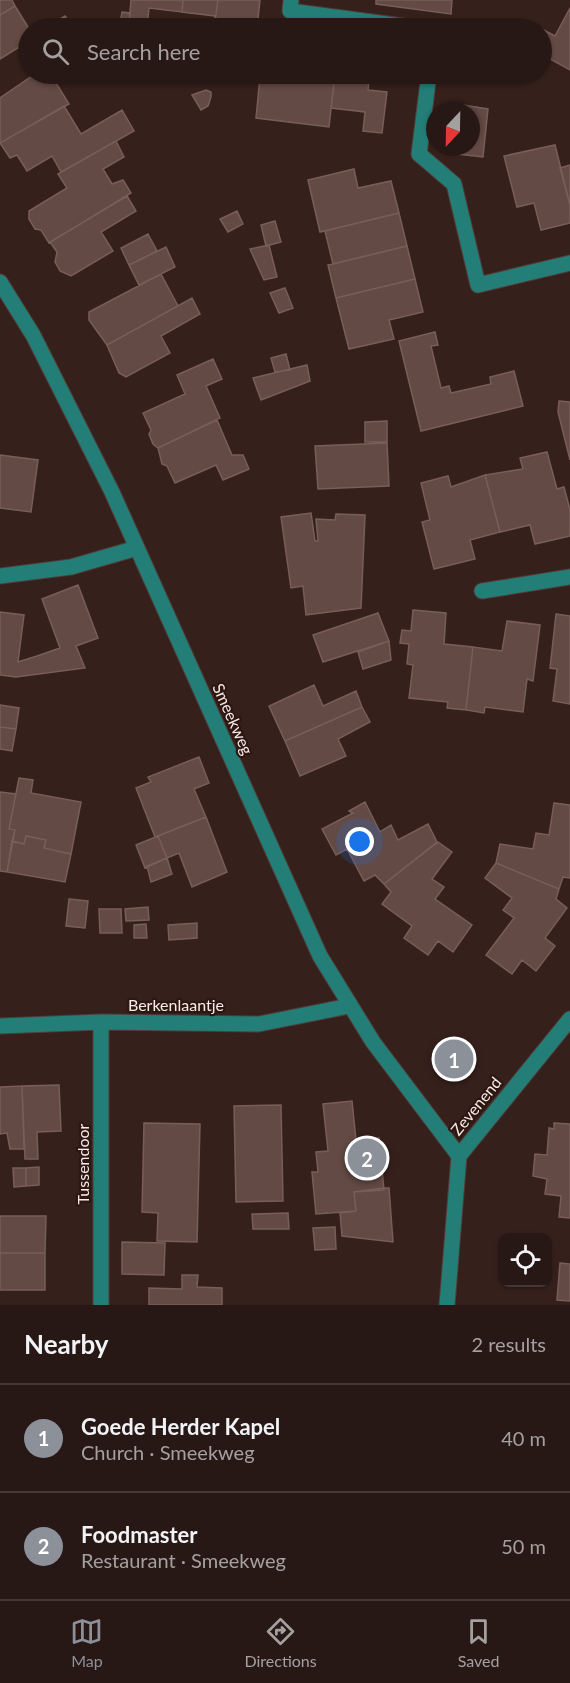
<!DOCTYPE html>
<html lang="en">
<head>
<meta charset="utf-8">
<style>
	:root { --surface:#281815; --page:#30211e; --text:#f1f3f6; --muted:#a5a0a0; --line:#443734; --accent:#8c9099 }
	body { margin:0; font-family:Lato,sans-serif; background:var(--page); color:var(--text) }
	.controls { position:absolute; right:18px; bottom:18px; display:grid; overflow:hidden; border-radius:12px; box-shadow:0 2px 4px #0004 }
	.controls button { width:54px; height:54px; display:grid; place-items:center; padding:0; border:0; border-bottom:2px solid var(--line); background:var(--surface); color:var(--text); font:30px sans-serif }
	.compass { position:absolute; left:426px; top:102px; width:54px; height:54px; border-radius:50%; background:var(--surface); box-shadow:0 2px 4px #0004; rotate:202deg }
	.you { position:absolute; left:360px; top:842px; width:21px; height:21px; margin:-15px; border:4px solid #fff; border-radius:50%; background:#1a73e8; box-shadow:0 0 0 9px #1a73e833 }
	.badge { display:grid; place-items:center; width:39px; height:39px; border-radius:50%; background:var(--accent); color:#fff; font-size:20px; font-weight:700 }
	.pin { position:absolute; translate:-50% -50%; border:3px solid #fff; box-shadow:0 2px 6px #0006 }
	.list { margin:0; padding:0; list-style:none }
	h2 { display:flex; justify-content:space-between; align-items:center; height:78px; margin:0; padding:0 24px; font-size:26px }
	h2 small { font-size:20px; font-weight:400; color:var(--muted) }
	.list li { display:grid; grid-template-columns:39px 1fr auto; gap:18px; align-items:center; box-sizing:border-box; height:108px; padding:0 24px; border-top:2px solid var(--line) }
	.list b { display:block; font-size:22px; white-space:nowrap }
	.list p { margin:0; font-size:20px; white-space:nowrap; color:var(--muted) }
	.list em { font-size:20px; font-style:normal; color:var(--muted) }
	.icon { flex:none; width:33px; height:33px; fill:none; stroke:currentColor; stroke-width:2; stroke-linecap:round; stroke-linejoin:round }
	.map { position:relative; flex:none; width:570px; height:1305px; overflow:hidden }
	.search { position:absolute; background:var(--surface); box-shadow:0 2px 4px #0004; left:18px; right:18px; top:18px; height:66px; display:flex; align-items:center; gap:15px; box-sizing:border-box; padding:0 21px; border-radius:33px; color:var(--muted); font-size:22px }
	.sheet { height:294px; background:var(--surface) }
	nav { display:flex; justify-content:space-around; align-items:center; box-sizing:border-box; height:84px; border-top:2px solid var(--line); background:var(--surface); font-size:16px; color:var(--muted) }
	nav a { display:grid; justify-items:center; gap:3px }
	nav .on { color:var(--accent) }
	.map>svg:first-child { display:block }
	.building { fill:#634a44; stroke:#785e58; stroke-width:1.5 }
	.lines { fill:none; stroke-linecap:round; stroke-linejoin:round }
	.minor-casing { stroke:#513c38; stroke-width:17 }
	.minor { stroke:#227e77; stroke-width:15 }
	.labels { text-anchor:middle; stroke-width:4.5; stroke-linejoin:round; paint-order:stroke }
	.street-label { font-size:16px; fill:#faebe7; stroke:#2c1712 }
</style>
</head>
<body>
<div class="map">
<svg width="570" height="1305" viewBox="0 0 570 1305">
	<rect width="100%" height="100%" fill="#36201c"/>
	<path class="building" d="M0 0H12L15 6 0 15Z
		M131 0H183L182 12 149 8 147 27 129 25Z
		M183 0H218L214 28 215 16 182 12Z
		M218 0H260L257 28H214Z
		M376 0H452L451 14 376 4Z
		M15 6 28 27V61L19 47 0 59V15Z
		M570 8V70L545 56 542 62V29L555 36Z
		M122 12 130 13 129 24H120Z
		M65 16 73 28H44Z
		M464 23 505 28H463Z
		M35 74H72L56 83 69 104 0 143V98Z
		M209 74H255V81L209 76Z
		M301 74H335L329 127 256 118 260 77 300 82Z
		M335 74H370L368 90 387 92 382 133 363 131 365 112 331 108Z
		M206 90 211 92V97L208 106 201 110 192 95Z
		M463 105 488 109 483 157 457 154 458 147H471V111H462Z
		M64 106 81 134 122 110 134 131 61 172 52 156 27 171 17 155 10 158 0 143Z
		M116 141 124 157 103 169 112 184 123 180 131 193 49 243 41 230 35 229 29 219V211L67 188 58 174Z
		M555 145 570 205V223L541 230 534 203 517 207 504 156Z
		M570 165V205L560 168Z
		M354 169 358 188 391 181 399 213 320 232 308 180Z
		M127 196 136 211 101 232 113 251 71 276 60 271 55 262 57 252 50 242Z
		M237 211 243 224 228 232 220 219Z
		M399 213 407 246 333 264 325 231Z
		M275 221 281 242 266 246 261 225Z
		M148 234 157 251 129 265 121 248Z
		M269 245 277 277 264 280 250 249Z
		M407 246 415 279 336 298 328 265Z
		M166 247 175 267 139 285 129 265Z
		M161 274 178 306 107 345 89 320V312Z
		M415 279 423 312 389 320 394 339 349 349 336 298Z
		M285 288 293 308 279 313 270 293Z
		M192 298 200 314 161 336 170 353 126 377 119 373 107 345Z
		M435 332 438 345 431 346 441 388 449 386 451 393 491 384 490 377 514 371 523 406 421 431 399 341Z
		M286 354 290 370 275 372 271 358Z
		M213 359 222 379 206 386 220 418 158 448 153 444 149 434 151 430 143 413 185 394 177 375Z
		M307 365 310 381 261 400 253 378Z
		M559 401 570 402V460L558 412Z
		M217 420 232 455H243L249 469 223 480 216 465 175 483 167 466 162 464 158 448Z
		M387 421V442H365V422Z
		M387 443 389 486 318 489 315 446Z
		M547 452 557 489 564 487 570 510V536L535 544 530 525 500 532 485 475 523 469 520 458Z
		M0 455 38 460 31 512 0 508Z
		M485 475 500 532 470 540 475 559 434 569 422 522 430 520 421 483 448 476 451 487Z
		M311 513 315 541H318L316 519 335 520 336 514 365 515 361 608 306 615 303 586 291 588 281 517Z
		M78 585 98 638 76 646 85 668 16 677 0 675V612L24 615 18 662 37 656 60 648 42 599Z
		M413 610 446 613 444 644 473 647 466 710 447 708 448 702 409 698 413 665 407 664 409 644 400 643 402 630 411 631Z
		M378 613 389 641 323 662 313 635Z
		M556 614 570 616V704L553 701 557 669 550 668Z
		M507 621 540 625 533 681 527 679 523 712 485 707 484 713 466 710 473 647 502 651Z
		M389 641 391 660 363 669 358 652Z
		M314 685 323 706 356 691 362 707 285 741 269 706Z
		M0 705 19 708 16 729 0 727Z
		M362 707 370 722 338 739 346 756 300 776 285 741Z
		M0 727 16 729 12 751 0 749Z
		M199 757 209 783 194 789 206 817 155 837 136 788 151 782 148 777Z
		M19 778 33 780 31 793 81 802 71 854 44 848 46 840 26 836 24 844 12 841 15 830 9 829Z
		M0 792 16 794 9 829 15 830 7 872 0 871Z
		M365 802 380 832 391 825 398 840 428 824 437 842 384 884 375 875 364 881 347 849 336 855 322 829 353 813 349 811Z
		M554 803 570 805V878L563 877 559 889 496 863 500 844 533 849 536 833 549 835Z
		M206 817 227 872 192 887 179 853 167 858 158 836Z
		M26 836 46 840 44 848 71 854 65 882 7 872 12 841 24 844Z
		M158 836 167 858 145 868 136 845Z
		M438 842 452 852 432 879 444 887 435 899 472 925 453 952 438 941 428 955 404 938 412 926 382 904 391 892 384 884Z
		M167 858 172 874 151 882 147 866Z
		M496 863 559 889 556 899 567 908 545 938 555 946 536 971 522 960 512 974 486 955 514 918 503 910 512 898 485 878Z
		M69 899 88 901 85 928 66 926Z
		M148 907 149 920 126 921 125 909Z
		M99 909H121L122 933H100Z
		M197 923V938L169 940 168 925Z
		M146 924 147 938H134V925Z
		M59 1085 61 1131 37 1132 38 1159H25L22 1086Z
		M22 1086 24 1149H10L7 1133 0 1134V1087Z
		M352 1101 356 1140 379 1138 384 1190 354 1192 356 1211 316 1214 312 1172H318L316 1152 328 1151 323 1104Z
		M281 1105 283 1201 236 1202 234 1106Z
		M144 1123 200 1124 197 1242 157 1241 158 1213 142 1212Z
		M554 1123 570 1124V1218L559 1217 561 1196 545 1194 547 1179 533 1176 535 1154 547 1155 549 1128 554 1129Z
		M39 1167V1185L26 1186V1168Z
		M13 1168H26V1186L14 1187Z
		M384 1188H389L393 1242 342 1236 340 1213 356 1211 354 1192Z
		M288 1213 289 1229H253L252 1214Z
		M0 1216H46L45 1253H0Z
		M335 1227 336 1249 315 1250 313 1228Z
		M122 1242 165 1243 164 1275 122 1274Z
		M0 1253H45V1290H0Z
		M560 1263 570 1264V1301L557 1300Z
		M182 1275H198L197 1287 222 1288V1305H149V1288L182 1289Z"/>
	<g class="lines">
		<defs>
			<path id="minor" d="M291 0 290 11 417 28
				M429 74 419 154 454 184 478 285 570 263
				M0 282 33 335 112 492 320 956 373 1042 459 1156
				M0 576 71 567 137 548
				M482 591 570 577
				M0 1026 101 1022 259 1024 349 1006
				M101 1305V1022
				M447 1305 459 1156 570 1019"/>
		</defs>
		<use href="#minor" class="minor-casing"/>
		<use href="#minor" class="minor"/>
	</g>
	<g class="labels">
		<g class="street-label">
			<text transform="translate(233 719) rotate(66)" y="6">Smeekweg</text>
			<text x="176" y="1011">Berkenlaantje</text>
			<text transform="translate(476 1106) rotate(-51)" y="6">Zevenend</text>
			<text transform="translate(83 1164) rotate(-90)" y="6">Tussendoor</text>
		</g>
	</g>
</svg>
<div class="controls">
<button><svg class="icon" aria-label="locate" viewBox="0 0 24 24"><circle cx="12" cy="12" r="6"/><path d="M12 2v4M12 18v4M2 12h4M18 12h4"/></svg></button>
</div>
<svg class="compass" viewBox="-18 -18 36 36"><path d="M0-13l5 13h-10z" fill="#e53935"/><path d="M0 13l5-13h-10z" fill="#a5a0a0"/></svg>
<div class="you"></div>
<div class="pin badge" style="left:454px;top:1059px">1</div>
<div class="pin badge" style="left:367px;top:1158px">2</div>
<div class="search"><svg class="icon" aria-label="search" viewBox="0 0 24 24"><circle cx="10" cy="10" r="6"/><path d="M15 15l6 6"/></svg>Search here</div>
</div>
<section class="sheet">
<h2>Nearby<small>2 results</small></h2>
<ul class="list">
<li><span class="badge">1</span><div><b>Goede Herder Kapel</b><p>Church · Smeekweg</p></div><em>40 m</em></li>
<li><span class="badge">2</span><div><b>Foodmaster</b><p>Restaurant · Smeekweg</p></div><em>50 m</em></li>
</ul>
</section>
<nav>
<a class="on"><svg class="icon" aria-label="map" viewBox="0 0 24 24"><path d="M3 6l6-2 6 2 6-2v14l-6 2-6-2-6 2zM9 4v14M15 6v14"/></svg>Map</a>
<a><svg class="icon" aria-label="directions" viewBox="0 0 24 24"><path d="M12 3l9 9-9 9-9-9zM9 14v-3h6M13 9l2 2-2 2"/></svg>Directions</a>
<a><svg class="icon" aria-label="saved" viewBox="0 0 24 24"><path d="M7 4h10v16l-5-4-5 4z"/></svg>Saved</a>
</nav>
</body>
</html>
